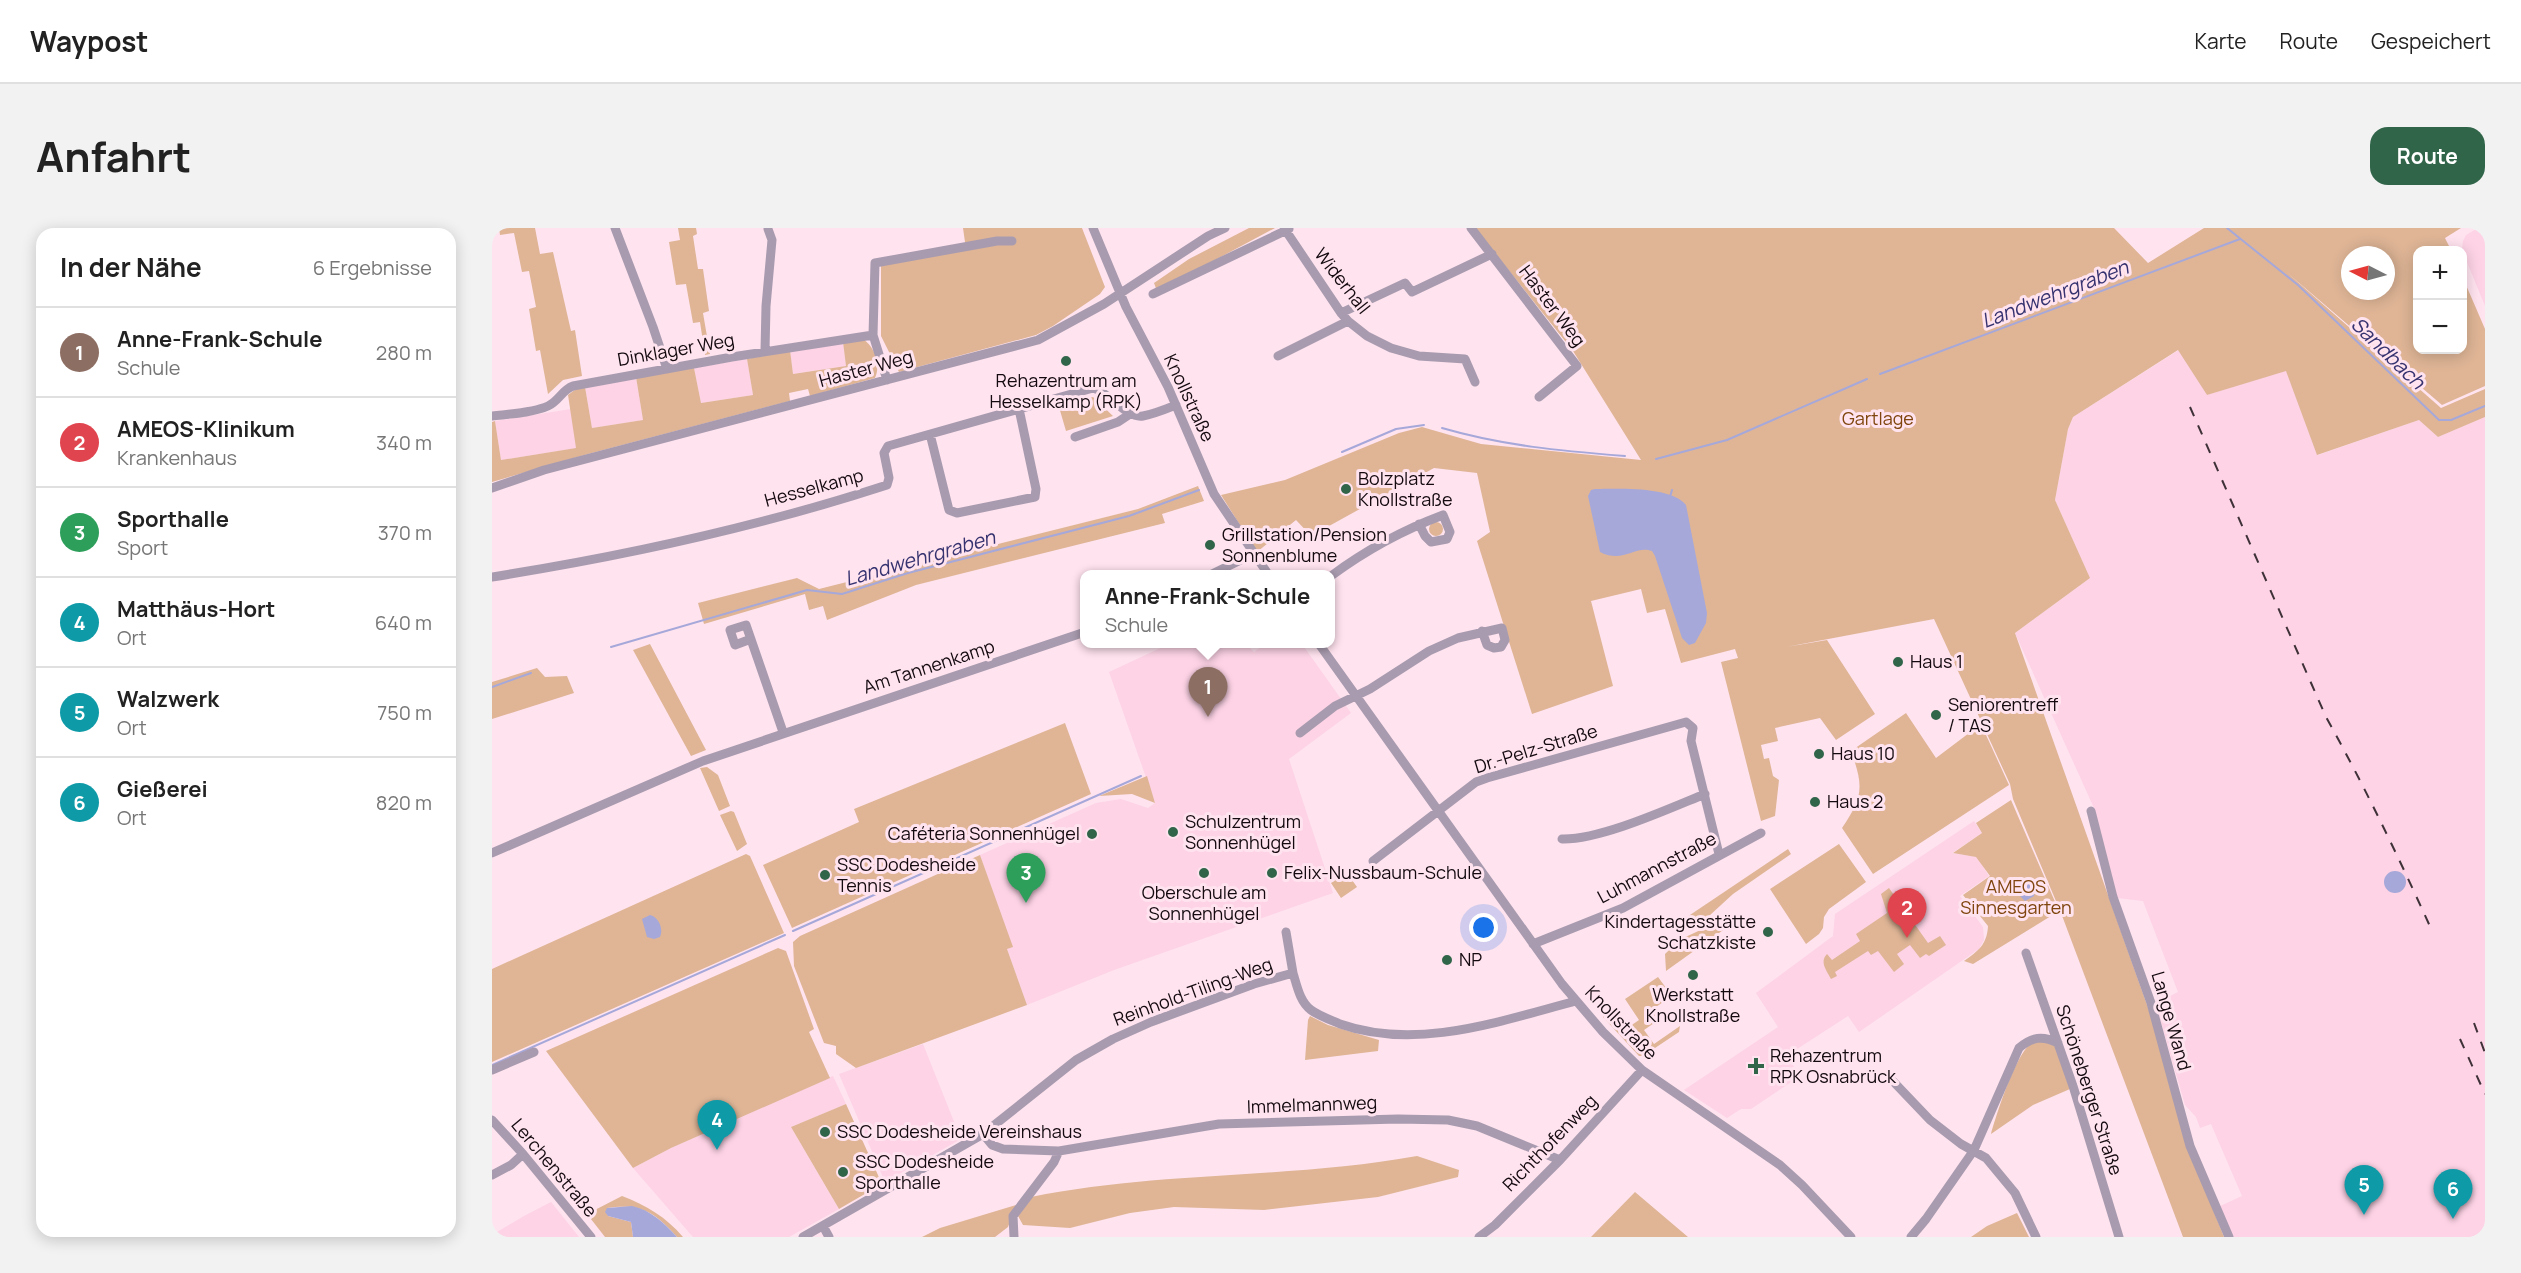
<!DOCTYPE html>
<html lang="de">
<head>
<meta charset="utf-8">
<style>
	:root { --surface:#fff; --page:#f2f2f2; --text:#222; --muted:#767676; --line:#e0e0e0; --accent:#31654a }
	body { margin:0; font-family:Manrope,sans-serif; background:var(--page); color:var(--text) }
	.controls { position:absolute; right:18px; top:18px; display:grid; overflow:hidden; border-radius:12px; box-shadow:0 3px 15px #0003 }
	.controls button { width:54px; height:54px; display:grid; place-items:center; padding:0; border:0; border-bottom:2px solid var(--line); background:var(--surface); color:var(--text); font:30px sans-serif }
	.compass { position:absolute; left:1849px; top:18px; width:54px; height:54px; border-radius:50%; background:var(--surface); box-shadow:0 3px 15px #0003; rotate:276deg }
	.you { position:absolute; left:992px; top:700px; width:21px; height:21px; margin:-15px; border:4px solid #fff; border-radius:50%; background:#1a73e8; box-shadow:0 0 0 9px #1a73e833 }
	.badge { display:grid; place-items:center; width:39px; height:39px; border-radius:50%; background:var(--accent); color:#fff; font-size:20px; font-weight:700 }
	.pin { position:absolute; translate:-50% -50px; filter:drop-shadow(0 2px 3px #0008) }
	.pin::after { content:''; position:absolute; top:32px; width:21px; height:18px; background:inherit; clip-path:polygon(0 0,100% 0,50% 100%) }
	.popup { position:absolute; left:588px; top:342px; width:255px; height:78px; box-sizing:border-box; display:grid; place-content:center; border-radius:12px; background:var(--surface); filter:drop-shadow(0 2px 4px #0005); font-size:20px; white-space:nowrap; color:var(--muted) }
	.popup b { font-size:22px; color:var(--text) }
	.popup::after { content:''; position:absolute; left:50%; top:100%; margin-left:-12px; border:12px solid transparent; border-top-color:var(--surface) }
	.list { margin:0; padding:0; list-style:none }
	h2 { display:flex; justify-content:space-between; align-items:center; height:78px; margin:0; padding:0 24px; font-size:26px }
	h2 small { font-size:20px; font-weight:400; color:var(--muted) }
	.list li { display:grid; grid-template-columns:39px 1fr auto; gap:18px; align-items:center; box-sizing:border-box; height:90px; padding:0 24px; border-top:2px solid var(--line) }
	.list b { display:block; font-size:22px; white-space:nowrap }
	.list p { margin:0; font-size:20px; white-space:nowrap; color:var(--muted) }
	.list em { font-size:20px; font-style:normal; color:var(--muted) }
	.map { position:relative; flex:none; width:1993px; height:1009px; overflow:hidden; border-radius:18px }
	header { display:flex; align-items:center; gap:36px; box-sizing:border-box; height:84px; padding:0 30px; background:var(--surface); border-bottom:2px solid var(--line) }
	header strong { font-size:28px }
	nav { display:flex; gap:33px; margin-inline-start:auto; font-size:21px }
	.intro { display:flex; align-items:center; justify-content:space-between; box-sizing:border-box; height:144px; padding:0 36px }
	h1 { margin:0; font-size:42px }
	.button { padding:15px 27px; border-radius:18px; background:var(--accent); color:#fff; font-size:21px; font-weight:700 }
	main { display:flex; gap:36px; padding:0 36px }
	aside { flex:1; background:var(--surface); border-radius:18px; box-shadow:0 3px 15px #0003 }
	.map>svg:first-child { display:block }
	.built { fill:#fdd3e5 }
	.green { fill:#dfb596; fill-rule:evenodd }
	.water { fill:#a6a8da }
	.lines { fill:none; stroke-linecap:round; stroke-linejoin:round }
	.stream { stroke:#a6a8da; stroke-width:2 }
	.minor { stroke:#a99baf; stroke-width:9 }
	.rail { stroke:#3f3138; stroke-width:2; stroke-dasharray:10 10; stroke-linecap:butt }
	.poi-dot { fill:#31654a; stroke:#ffe3ef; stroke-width:2 }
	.labels { text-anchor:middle; stroke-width:6; stroke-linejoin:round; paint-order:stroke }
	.street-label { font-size:18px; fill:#13090e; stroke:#ffe3ef }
	.poi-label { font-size:18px; fill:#13090e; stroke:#ffe3ef; text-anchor:start }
	.park-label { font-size:18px; fill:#7f450d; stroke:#ffe3ef }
	.water-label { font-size:20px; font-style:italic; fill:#363370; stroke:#ffe3ef }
</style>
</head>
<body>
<header>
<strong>Waypost</strong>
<nav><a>Karte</a><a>Route</a><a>Gespeichert</a></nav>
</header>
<div class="intro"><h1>Anfahrt</h1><a class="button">Route</a></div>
<main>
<aside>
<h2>In der Nähe<small>6 Ergebnisse</small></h2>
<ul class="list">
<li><span class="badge" style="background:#8d6e63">1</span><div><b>Anne-Frank-Schule</b><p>Schule</p></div><em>280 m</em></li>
<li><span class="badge" style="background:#e0444e">2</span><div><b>AMEOS-Klinikum</b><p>Krankenhaus</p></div><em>340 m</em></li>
<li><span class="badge" style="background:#2e9e5b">3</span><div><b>Sporthalle</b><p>Sport</p></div><em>370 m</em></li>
<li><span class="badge" style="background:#0f9aa8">4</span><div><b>Matthäus-Hort</b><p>Ort</p></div><em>640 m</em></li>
<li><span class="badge" style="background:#0f9aa8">5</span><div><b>Walzwerk</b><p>Ort</p></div><em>750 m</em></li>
<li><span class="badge" style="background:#0f9aa8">6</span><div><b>Gießerei</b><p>Ort</p></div><em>820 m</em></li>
</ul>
</aside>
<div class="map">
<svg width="1993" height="1009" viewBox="0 0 1993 1009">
	<rect width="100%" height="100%" fill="#ffe3ef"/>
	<path class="built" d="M1986 0H1993V78L1970 22 1971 13 1974 7Z
		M351 114 354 138 301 146 298 122Z
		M1687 122 1715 167 1794 142 1826 227 1927 192 1946 209 1993 189V1009H1740L1726 979 1750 968 1719 896 1708 900 1704 889 1693 877 1665 780 1680 775 1678 768 1686 764 1651 673 1625 670 1602 580 1523 405 1598 350 1563 272 1576 201 1581 189Z
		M255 131 261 167 209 175 202 140Z
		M144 149 151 192 100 200 93 159Z
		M79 181 85 220 9 232 3 193Z
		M677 416H754L762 424 773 416H810L859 485 797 531 841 665 622 742 535 777 515 721 520 719 488 627 604 575 629 571 656 580 663 575 617 444Z
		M1482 593 1490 605 1460 625 1485 629 1497 648 1468 668 1491 699 1492 712 1487 721 1367 804 1356 788 1302 823 1295 828 1308 848 1259 881H1249L1235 890 1192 862 1286 799 1264 765 1341 708 1343 686Z
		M431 816 469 911 393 954 347 846Z
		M341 848 354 876 299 899 347 981 297 1009H201L141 940 179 920Z
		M59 974 87 1009H0V1007L32 988Z"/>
	<path class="green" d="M7 0H43L48 26 61 24 79 103 83 102 90 148 71 152 56 166 48 122 44 123 37 81 44 79 37 43 30 44 22 5 8 7Z
		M186 0H204L205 6 201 8 206 41H211L217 83 211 85 218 126 213 127 208 94 201 95 194 56 184 57 177 14 188 12Z
		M471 0H590L613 59 608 66 561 98 544 107 407 144 389 108V36L474 21Z
		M757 0H783L665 63 662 55 697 31Z
		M983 0H1622L1656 35 1712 0H1969L1953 10 1959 22H1926V122H1970L1971 50 1993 101V158L1950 177 1792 42 1949 180 1993 161V189L1946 209 1927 192 1825 227 1794 143 1715 167 1686 122 1581 189 1576 201 1563 272 1598 350 1523 405 1660 791 1699 927 1732 1009H1691L1569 685 1521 571 1518 556 1442 391 1294 419 1335 412 1383 486 1344 512 1328 490 1283 500 1286 513 1269 517 1272 531 1277 530 1281 548 1287 552 1283 588 1269 593 1229 434 1246 430 1243 421 1189 435 1173 381 1155 385 1149 361 1099 373 1121 458 1040 486 985 313 998 304 985 245 942 240 819 308 804 292 765 324 729 267 793 252 907 205 930 199 989 216 1149 232 1081 123ZM1858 27H1894V63H1858Z
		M371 111C383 119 389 137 383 150L318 168 316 161 297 165 298 173 96 226 0 254V194L3 193 9 232 84 220 76 167 84 161 93 159 100 200 151 192 144 149 202 140 209 175 261 167 255 131 298 122 301 146 354 138 351 114Z
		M601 169 621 188 574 203 567 179Z
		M706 258 712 273 670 286 673 295 424 357 335 392 331 378 317 382 313 366 212 396 206 375 305 350 327 361 646 281Z
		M937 301a7 7 0 1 1 14 0a7 7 0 1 1-14 0Z
		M158 416 214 522 199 528 141 422Z
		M45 440 53 449 75 448 82 465 0 491V454Z
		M1414 485 1444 530 1489 496 1517 557 1381 646 1350 600C1371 569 1372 559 1359 523Z
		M573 495 599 566 300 700 271 637 367 594 362 581Z
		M215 539 226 547 238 578 227 583 208 540Z
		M655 548 663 575 640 566 607 568Z
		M1519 572 1567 683 1481 736 1472 733C1486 723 1495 717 1496 698L1471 667 1498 648 1484 629 1461 625 1490 605 1484 595Z
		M239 583 242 584 255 616 245 623 228 587Z
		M1347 616 1374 654 1337 681 1332 689 1331 700 1327 706 1314 716 1278 661Z
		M1296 621 1299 626 1241 666 1217 688 1196 697 1192 691Z
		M254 626 258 628 292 705 0 834V741Z
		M488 627 521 719 515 721 535 777 364 840 344 826V818L332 815 302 738 301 714 308 708Z
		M855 645 865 659 849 670 839 655Z
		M1397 660 1436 715 1448 708 1454 717 1437 728 1434 726 1428 730 1418 717 1405 726 1412 736 1402 744 1386 723 1379 727 1376 723 1343 744 1345 748 1339 751C1335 743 1327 734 1335 726L1340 732 1368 713 1364 706 1395 685 1389 666Z
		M1230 692 1234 700 1174 743 1173 726 1187 712Z
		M286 720 294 723 322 801 317 804 338 850 179 920 141 940 54 823Z
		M1166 749 1180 768 1161 781 1168 791 1152 802 1162 816 1188 798 1187 804 1151 828H1147L1111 789 1112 785 1117 782 1131 803 1147 792 1133 771Z
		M818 788 836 797 887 812 886 823 813 832 816 792Z
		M1554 813 1563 818 1578 861 1541 877 1499 906C1504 888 1524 824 1540 815 1543 814 1550 814 1554 813Z
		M354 876 390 956 347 981 299 899Z
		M925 928 967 942 966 949 886 969 772 982 682 979 638 985 578 1000 531 997 526 988 539 969C667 943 798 951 925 928Z
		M1143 964 1196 1009H1099Z
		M130 968C154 977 174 989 191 1009H185C163 984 149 975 115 980L116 988 139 994 141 1009H113L95 986Z
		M524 977 516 999 503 1009H430L448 1000Z
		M1525 985 1537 1009H1479L1495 998Z"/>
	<path class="water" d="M1103 261C1127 261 1178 258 1194 277L1215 385 1214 395 1203 415 1197 417 1190 410 1163 328 1160 323C1142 317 1132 336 1108 324L1096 268 1099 262Z
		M1892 654a11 11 0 1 1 22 0a11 11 0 1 1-22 0Z
		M1529 652 1539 655 1543 661 1542 668 1533 673 1525 665 1527 659 1524 655Z
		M158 687C166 689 172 700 168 709L162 711 155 709 150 691Z
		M140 978C159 982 172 995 185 1009H141L139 994 116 988 113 984 115 980Z"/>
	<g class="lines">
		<path class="stream" d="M1735 0 1806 57 1947 192H1959L1993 178
			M1388 146 1748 11
			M950 200C1012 218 1070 223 1133 228
			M850 224 904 201 932 197
			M1164 231 1235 212 1375 151
			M1178 269 1180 262
			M119 419 315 362 350 366 416 345 637 288 707 262
			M0 459 39 445
			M301 703 649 548
			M0 837 293 707"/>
		<path class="minor" d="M123 0 161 99 175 141
			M601 0 634 79 676 159 722 266 776 346
			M792 0 849 85 856 93 875 108 899 120 927 128 973 131 983 154
			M979 0 1085 138 1047 169
			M661 66 797 1
			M849 85 913 55 920 64 1000 26
			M273 123 274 78 280 12 276 1
			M786 128 856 93
			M395 152 381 107 383 35 505 13H520
			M0 188C17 186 40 185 56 178 67 173 70 162 81 158L240 129 381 107
			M438 206 457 282 465 285 543 269 544 261 527 181
			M583 209 626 194 638 186
			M0 260 52 242 546 112 612 76 716 8 733 0
			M720 346 761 326
			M839 348C874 322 911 302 951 287L958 304 955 311 939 314 933 308 927 296
			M0 349C133 328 266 299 395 257L397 250 392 225 396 218 601 160C619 165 634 191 651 188 662 186 674 181 684 177
			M259 411 243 417 238 402 254 397 291 504
			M827 416 1070 756 1111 804 1150 842 1288 937 1310 957 1359 1009
			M808 505 843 478 878 461 937 423 966 410 1010 400 1013 412 1009 419 1002 420 995 417 990 403
			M1599 583 1621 669 1659 775 1698 918 1737 1009
			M1070 611C1108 612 1176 581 1213 566
			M0 625 211 533 593 404
			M881 633 984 554 995 550 1194 494 1201 500 1199 513 1227 626
			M794 704 801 745
			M1041 716 1131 680 1269 605
			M1534 725 1581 858 1627 1009
			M0 842 42 824
			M1397 849 1438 892 1469 916 1494 930 1523 965 1544 1009
			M0 892 31 926 99 1009
			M491 906 500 917 511 921 567 923 727 896 906 891 956 892 985 898 1068 932
			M0 947 19 937 31 926
			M331 998 337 1009
			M311 1009 491 906 584 832 621 811 659 794 762 756 801 745C805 758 808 774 819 782 827 788 839 792 848 796 925 823 1008 793 1084 773
			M522 1009 521 988 562 934 567 923
			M987 1009 1003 997 1068 932 1150 842
			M1419 1009 1434 991 1482 922 1527 820C1540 809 1550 807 1566 815"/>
		<path class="rail" d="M1698 179 1834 489C1873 559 1908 632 1941 705
			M1982 795 1993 825
			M1968 811 1993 866"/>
	</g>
	<g class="poi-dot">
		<circle cx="574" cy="133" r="6"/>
		<circle cx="854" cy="261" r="6"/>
		<circle cx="718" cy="317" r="6"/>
		<circle cx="1406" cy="434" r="6"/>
		<circle cx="1444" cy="487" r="6"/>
		<circle cx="1327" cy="526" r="6"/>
		<circle cx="1323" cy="574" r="6"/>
		<circle cx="681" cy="604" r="6"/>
		<circle cx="600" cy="606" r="6"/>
		<circle cx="712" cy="645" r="6"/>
		<circle cx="780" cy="645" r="6"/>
		<circle cx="333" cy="647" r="6"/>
		<circle cx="1276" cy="704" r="6"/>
		<circle cx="955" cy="732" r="6"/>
		<circle cx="1201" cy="747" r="6"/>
		<path d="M1261 829h6v6h6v6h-6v6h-6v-6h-6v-6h6z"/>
		<circle cx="333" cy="904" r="6"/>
		<circle cx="351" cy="944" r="6"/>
	</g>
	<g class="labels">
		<g class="street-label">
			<text transform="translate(850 53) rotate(52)" y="6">Widerhall</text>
			<text transform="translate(1060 78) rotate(53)" y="6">Haster Weg</text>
			<text transform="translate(184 122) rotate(-10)" y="6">Dinklager Weg</text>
			<text transform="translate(374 141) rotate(-15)" y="6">Haster Weg</text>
			<text transform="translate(697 170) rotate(65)" y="6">Knollstraße</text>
			<text transform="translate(322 260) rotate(-15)" y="6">Hesselkamp</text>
			<text transform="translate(437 439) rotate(-18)" y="6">Am Tannenkamp</text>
			<text transform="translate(1044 521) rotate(-17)" y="6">Dr.-Pelz-Straße</text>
			<text transform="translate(1165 640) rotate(-28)" y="6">Luhmannstraße</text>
			<text transform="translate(701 764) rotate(-20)" y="6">Reinhold-Tiling-Weg</text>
			<text transform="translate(1679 793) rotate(74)" y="6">Lange Wand</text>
			<text transform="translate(1129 795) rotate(46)" y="6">Knollstraße</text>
			<text transform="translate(1597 862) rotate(72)" y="6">Schöneberger Straße</text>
			<text transform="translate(820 877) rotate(-2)" y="6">Immelmannweg</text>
			<text transform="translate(1058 915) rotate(-46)" y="6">Richthofenweg</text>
			<text transform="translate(62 940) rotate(50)" y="6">Lerchenstraße</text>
		</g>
		<g class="poi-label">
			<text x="574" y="159" text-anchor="middle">Rehazentrum am<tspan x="574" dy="21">Hesselkamp (RPK)</tspan></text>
			<text x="866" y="257">Bolzplatz<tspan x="866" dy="21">Knollstraße</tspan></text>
			<text x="730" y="313">Grillstation/Pension<tspan x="730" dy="21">Sonnenblume</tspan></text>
			<text x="1418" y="440">Haus 1</text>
			<text x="1456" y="483">Seniorentreff<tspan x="1456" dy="21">/ TAS</tspan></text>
			<text x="1339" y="532">Haus 10</text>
			<text x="1335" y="580">Haus 2</text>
			<text x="693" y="600">Schulzentrum<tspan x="693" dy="21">Sonnenhügel</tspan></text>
			<text x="588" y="612" text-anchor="end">Caféteria Sonnenhügel</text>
			<text x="345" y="643">SSC Dodesheide<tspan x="345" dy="21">Tennis</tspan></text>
			<text x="792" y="651">Felix-Nussbaum-Schule</text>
			<text x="712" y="671" text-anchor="middle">Oberschule am<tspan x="712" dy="21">Sonnenhügel</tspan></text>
			<text x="1264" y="700" text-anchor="end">Kindertagesstätte<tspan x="1264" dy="21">Schatzkiste</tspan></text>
			<text x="967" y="738">NP</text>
			<text x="1201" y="773" text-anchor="middle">Werkstatt<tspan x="1201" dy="21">Knollstraße</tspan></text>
			<text x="1278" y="834">Rehazentrum<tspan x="1278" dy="21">RPK Osnabrück</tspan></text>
			<text x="345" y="910">SSC Dodesheide Vereinshaus</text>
			<text x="363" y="940">SSC Dodesheide<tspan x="363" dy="21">Sporthalle</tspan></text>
		</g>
		<g class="park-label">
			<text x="1386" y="197">Gartlage</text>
			<text x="1524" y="665">AMEOS<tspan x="1524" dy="21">Sinnesgarten</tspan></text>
		</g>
		<g class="water-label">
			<text transform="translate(1563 66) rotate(-21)" y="7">Landwehrgraben</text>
			<text transform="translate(1896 125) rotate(44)" y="7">Sandbach</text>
			<text transform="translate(428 330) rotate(-16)" y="7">Landwehrgraben</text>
		</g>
	</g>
</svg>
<div class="controls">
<button>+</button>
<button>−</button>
</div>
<svg class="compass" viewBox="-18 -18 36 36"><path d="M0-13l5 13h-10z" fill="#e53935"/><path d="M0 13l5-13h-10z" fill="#767676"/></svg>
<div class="you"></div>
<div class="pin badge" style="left:716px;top:489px;background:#8d6e63">1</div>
<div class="popup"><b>Anne-Frank-Schule</b>Schule</div>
<div class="pin badge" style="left:1415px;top:710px;background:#e0444e">2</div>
<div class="pin badge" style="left:534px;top:675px;background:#2e9e5b">3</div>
<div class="pin badge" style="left:225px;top:922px;background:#0f9aa8">4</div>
<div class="pin badge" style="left:1872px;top:987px;background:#0f9aa8">5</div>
<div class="pin badge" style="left:1961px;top:991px;background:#0f9aa8">6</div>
</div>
</main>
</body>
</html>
